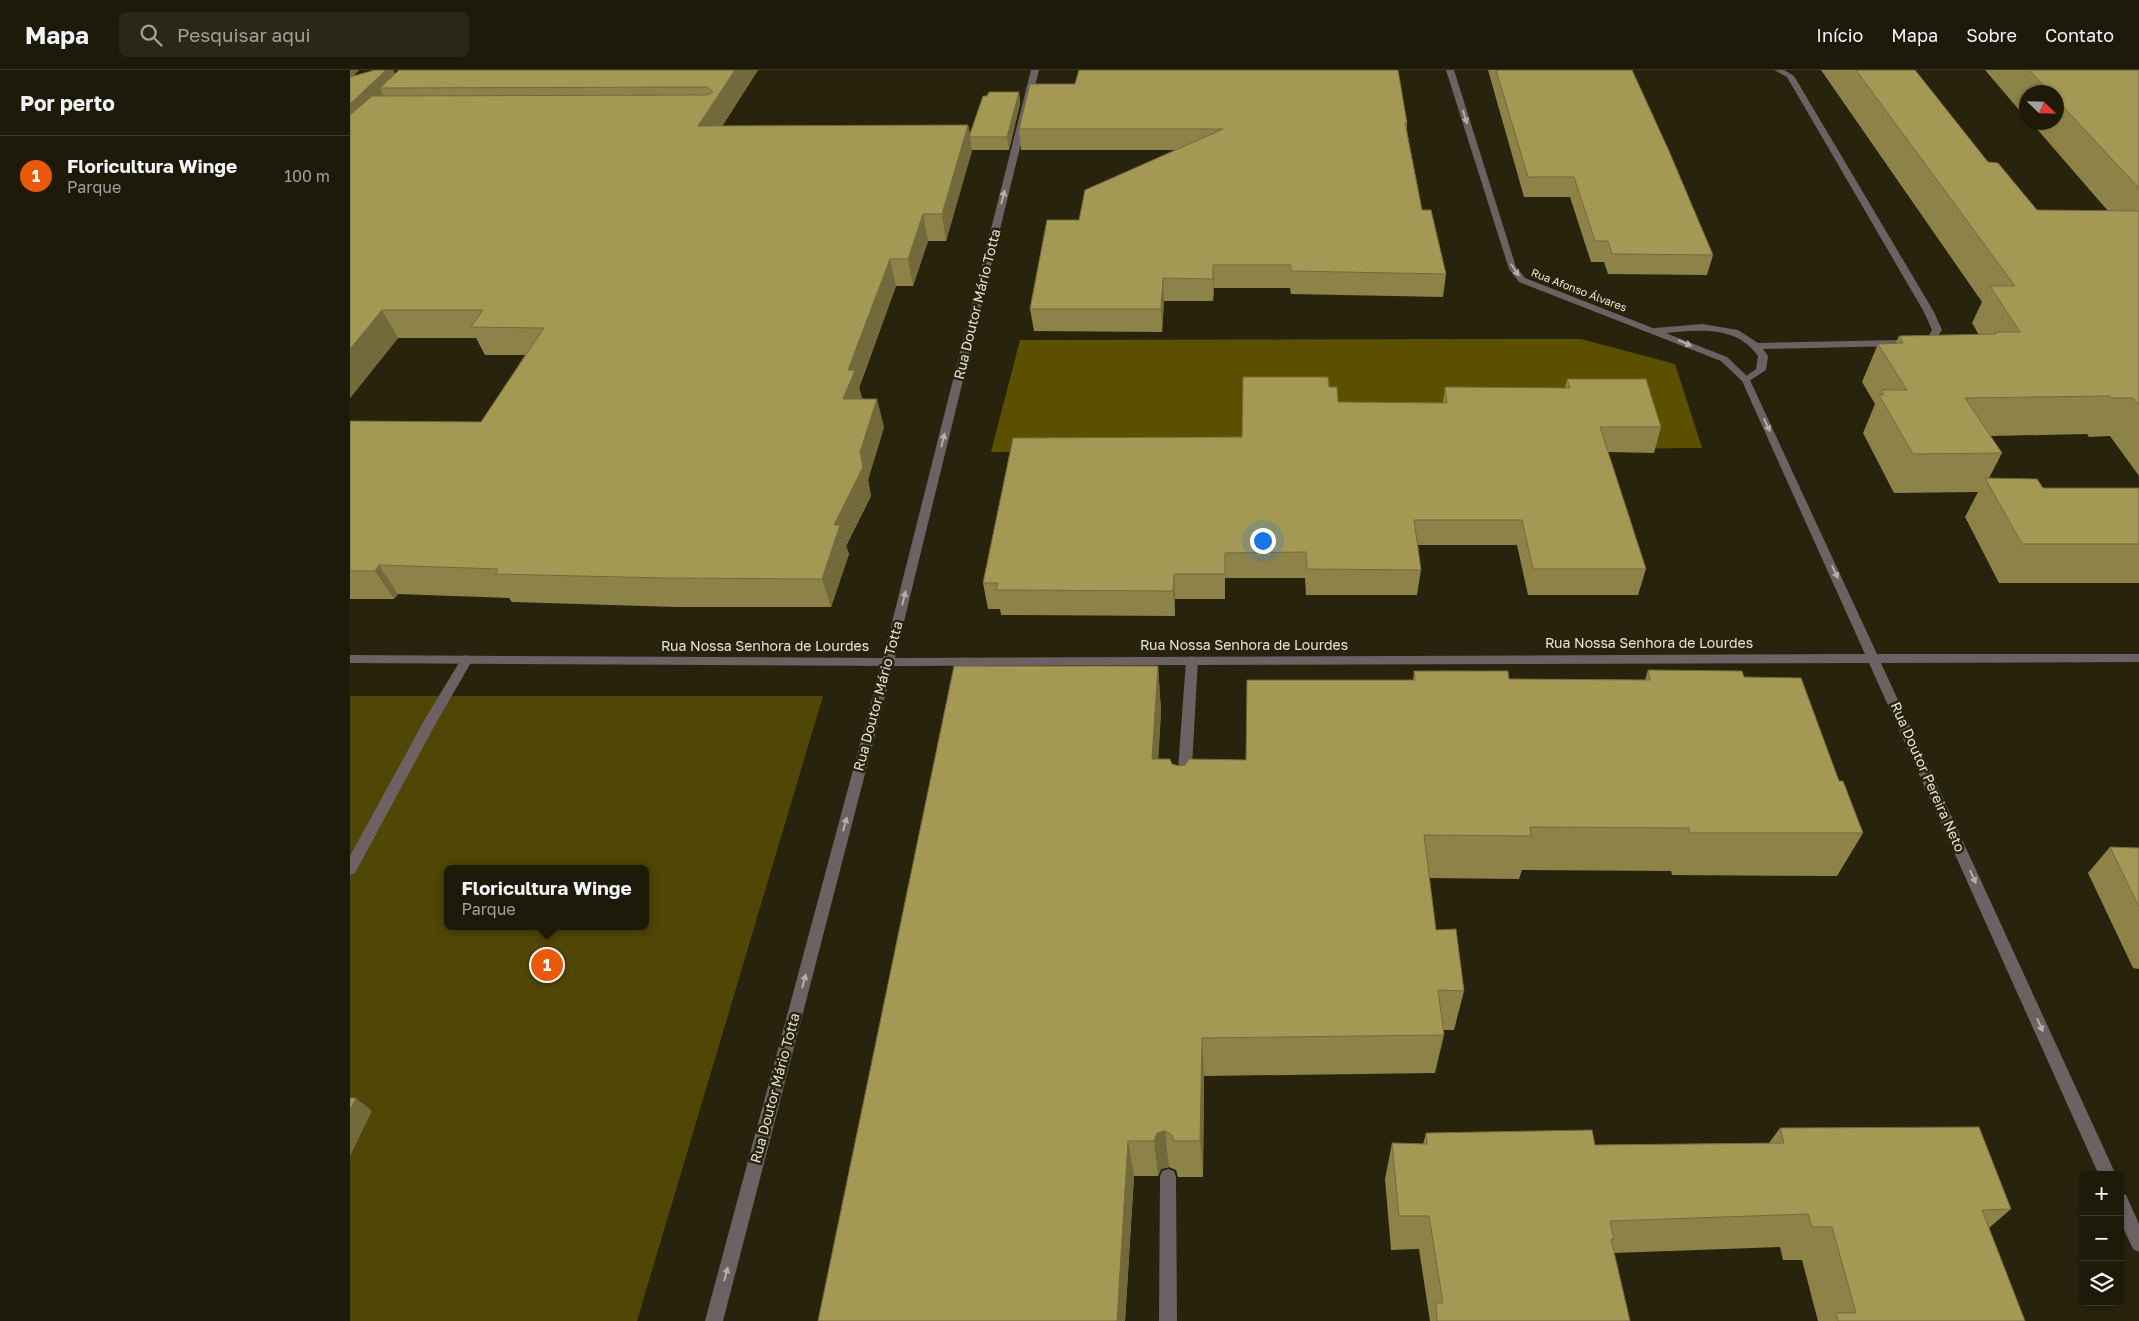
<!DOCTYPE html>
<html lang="pt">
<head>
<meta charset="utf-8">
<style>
	:root { --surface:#1d1a09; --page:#2a2717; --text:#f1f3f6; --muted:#a0a19c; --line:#3b382a; --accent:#ea580c }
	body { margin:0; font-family:"Golos Text",sans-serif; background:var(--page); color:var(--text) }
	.controls { position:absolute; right:15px; bottom:15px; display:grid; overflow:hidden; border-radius:8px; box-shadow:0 1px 4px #0004 }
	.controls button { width:45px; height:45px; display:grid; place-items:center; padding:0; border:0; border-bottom:1px solid var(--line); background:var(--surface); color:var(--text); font:25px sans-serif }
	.compass { position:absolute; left:1669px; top:15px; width:45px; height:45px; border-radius:50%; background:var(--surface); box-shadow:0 1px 4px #0004; rotate:113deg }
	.you { position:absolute; left:912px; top:470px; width:18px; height:18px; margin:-12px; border:4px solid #fff; border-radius:50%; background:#1a73e8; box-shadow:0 0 0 8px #1a73e833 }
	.badge { display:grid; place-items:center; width:32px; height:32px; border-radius:50%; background:var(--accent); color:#fff; font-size:16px; font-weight:700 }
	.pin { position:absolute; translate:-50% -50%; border:2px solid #fff; box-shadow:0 1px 5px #0006 }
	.popup { position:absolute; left:94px; top:795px; width:205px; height:65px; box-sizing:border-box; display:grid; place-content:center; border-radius:8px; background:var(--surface); filter:drop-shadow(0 1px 4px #0005); font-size:16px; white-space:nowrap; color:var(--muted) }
	.popup b { font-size:19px; color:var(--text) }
	.popup::after { content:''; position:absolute; left:50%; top:100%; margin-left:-10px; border:10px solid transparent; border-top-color:var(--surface) }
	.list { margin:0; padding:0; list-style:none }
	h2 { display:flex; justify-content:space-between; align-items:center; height:65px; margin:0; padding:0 20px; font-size:21px }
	h2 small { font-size:16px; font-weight:400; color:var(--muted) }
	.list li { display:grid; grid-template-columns:32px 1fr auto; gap:15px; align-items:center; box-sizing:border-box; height:80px; padding:0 20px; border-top:1px solid var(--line) }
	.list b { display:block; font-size:19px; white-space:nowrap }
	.list p { margin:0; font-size:16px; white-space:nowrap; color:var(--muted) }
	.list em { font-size:16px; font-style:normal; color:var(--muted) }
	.icon { flex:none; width:28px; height:28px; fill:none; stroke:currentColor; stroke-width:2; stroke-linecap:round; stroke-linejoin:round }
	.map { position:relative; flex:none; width:1789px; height:1251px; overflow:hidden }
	header { display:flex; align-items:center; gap:30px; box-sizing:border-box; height:70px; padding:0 25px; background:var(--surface); border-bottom:1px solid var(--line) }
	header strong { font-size:24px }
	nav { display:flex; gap:28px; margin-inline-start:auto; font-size:18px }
	.search { width:350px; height:45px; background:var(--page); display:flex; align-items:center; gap:12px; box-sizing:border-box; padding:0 18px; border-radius:8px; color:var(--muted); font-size:19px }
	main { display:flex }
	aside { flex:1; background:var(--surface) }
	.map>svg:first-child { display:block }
	.green { fill:#504606; fill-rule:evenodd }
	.forest { fill:#5c5000 }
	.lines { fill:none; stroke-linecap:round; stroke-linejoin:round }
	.service { fill:#6e6164; fill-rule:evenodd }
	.minor { fill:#6e6164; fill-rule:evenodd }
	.tertiary { fill:#6e6164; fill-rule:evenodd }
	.wall { fill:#8d8349 }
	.shaded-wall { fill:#736a3c }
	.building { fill:#a49855; stroke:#736a3c }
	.oneway { fill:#b5afa8 }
	.labels { text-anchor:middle; stroke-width:5; stroke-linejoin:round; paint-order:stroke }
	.far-street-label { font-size:11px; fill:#e5e3d5; stroke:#27230c }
	.street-label { font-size:14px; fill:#e5e3d5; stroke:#27230c }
</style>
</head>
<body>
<header>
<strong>Mapa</strong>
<div class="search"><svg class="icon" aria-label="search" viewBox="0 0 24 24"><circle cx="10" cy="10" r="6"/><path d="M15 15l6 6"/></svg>Pesquisar aqui</div>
<nav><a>Início</a><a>Mapa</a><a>Sobre</a><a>Contato</a></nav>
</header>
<main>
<aside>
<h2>Por perto<small></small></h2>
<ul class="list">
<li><span class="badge">1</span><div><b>Floricultura Winge</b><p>Parque</p></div><em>100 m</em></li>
</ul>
</aside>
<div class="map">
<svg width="1789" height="1251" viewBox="0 0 1789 1251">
	<rect width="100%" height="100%" fill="#27230c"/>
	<path class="green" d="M0 626H473L287 1251H0ZM98 799H296V856H98Z"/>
	<path class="forest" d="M1231 269 1325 294 1352 378 641 382 670 270Z"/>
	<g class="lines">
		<path class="service" d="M1424 0H1434L1444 6 1584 242 1592 260 1584 271 1548 276 1413 279 1418 286 1416 300 1396 313 1391 310 1406 299 1408 286C1385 252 1341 261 1305 264L1300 261 1305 258 1352 254 1388 260 1408 273 1548 270 1578 267 1582 260 1574 242 1437 7Z
			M117 585 123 589 85 655 5 803 0 805V786L75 649 113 586Z
			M842 586 848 590 841 713 839 717 834 718 829 717 827 713 836 590Z
			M818 1099 824 1101 826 1107 827 1251H809L810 1107 812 1101Z"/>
		<path class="minor" d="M0 585 538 588 544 592 538 596 0 593Z"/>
		<path class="tertiary" d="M681 0H689L545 588 1515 584 1392 311 1371 291 1169 212 1159 199 1096 0H1104L1166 197 1175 208 1377 287 1399 308 1527 584H1789V592L1531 593 1766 1105H1749L1519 593 543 596 373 1251H355L532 592Z
			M1770 1123 1776 1125 1789 1154V1182L1783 1179 1770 1151Z"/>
	</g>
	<path class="wall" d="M0 0H9L2 7 25 0H43L45 4 408 0 372 56 618 55 620 64 669 22 670 34 659 80H622L596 171H578L563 216H546L509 318 512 328 511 329 534 357 518 410 521 426 496 476 499 484 481 537H327L162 532 159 528 48 524 44 529H0V351L131 352 175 285H135L126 268H48L0 328Z
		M1138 0H1282L1363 185 1357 205 1258 204 1254 192H1241L1220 127H1174Z
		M1471 0H1565L1638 92 1687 140 1758 141 1681 52H1706V22H1676V48L1635 0H1789V406L1760 366 1739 367 1737 364 1640 366 1652 383 1639 408 1693 418H1789V513H1649L1615 447 1628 422 1544 423 1513 363 1525 334 1512 312 1528 274H1545L1549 266 1629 265 1622 253 1632 232Z
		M1057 53V61L1072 140 1096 204 1093 227 941 224 940 218H864L863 231H814L812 262 684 261 680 239 729 150 826 80H671L669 59Z
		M1217 309 1311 357 1304 383 1258 382 1296 499 1288 525H1178L1167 475H1068L1071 500 1067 525H956L955 508H875V529H825V546L651 545 650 539H638L633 513 892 367 979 317 988 332 1093 333 1095 317 1215 318Z
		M808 596 811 641 808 689 829 696 896 690 1063 610 1064 601 1159 609 1295 610 1298 600 1394 607 1489 711 1513 763 1487 806 1322 805 1321 801 1172 800 1169 809 1079 808 1086 860 1114 921 1104 960H1093L1094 965 1085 1003 854 1006 853 1107H828L826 1100 819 1097 811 1099 808 1106H784L775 1251H468Z
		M1760 777 1789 778V899L1783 898 1738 803Z
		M1430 1058 1661 1139 1639 1158 1675 1251H1468L1452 1190H1433L1430 1177 1264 1183 1280 1251H1080L1069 1179 1041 1180 1035 1109 1042 1073 1073 1074 1076 1063 1245 1075 1419 1073Z"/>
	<path class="shaded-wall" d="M0 0H9L0 9Z
		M36 0H43L51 18H30L38 34 0 72V34Z
		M385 0H408L356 82 348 56Z
		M669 22 670 34 659 80 657 67Z
		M618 55 622 81 596 171 592 144Z
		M573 144 578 171 563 216 558 189Z
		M540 189 546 216 509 318 512 328 501 357 493 329 498 300Z
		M863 195 864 218 863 231Z
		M813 208 814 231 812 262 811 239Z
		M32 240 48 268 0 328V279Z
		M527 329 534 357 518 410 521 426 496 476 499 484 481 537 472 509 484 455 510 382Z
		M29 495 48 524 44 529 25 501Z
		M824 504 825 529V546L823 521Z
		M808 596 811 641 806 733 802 689Z
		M852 968 854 1006 853 1107 850 1071Z
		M6 1028 22 1041 0 1086V1040Z
		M815 1061 819 1097 811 1099 808 1106 804 1071 807 1063Z
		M778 1071 784 1106 775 1251H767Z"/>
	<path class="building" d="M25 0H36L0 34V7Z
		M49 0H385L348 56 618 55 592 144H573L558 189H540L498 300H505L493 329H527L510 382 513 397 484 455H490L472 509 314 508 145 504 148 499 29 495 25 501H0V351L131 352 194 258 121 257 133 240H32L0 279V45L22 26 357 25 363 22 357 17 30 18Z
		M729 0H1048L1057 53H1055L1072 140H1081L1096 204 941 201V195H863V209L813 208 811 239H680L697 150H729L735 120 873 59H669L680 14H725Z
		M1146 0H1282L1319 81 1363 185 1262 184 1258 171H1245L1224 107H1178Z
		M1506 0H1565L1638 92 1648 93 1687 140 1789 141V335L1783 328H1761L1760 326 1615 328 1652 383 1563 384 1529 325H1534L1531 320H1557L1528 274 1553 273 1549 266 1646 264 1645 262H1670L1640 216H1665Z
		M1679 0H1789V118L1706 29V22H1700Z
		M639 22H669L657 67H620V64L633 26H637Z
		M893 307H978L979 317H987L988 332 1097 333 1095 317 1220 318 1217 309H1296L1311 357H1250L1296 499H1183L1172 450H1064L1071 500 957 499 956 482 875 483V504H824L823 521 646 520 648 513H633L663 368 892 367Z
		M1635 408 1687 409 1693 418H1789V474H1672Z
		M604 596H808L802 689H820L822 694 829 696 835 695 839 689 896 690 897 610H1065L1064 601H1158L1159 609 1300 610 1298 600 1392 601 1394 607 1451 608 1489 711H1493L1513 763H1340L1339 758 1180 757 1181 766 1074 765 1086 860 1106 859 1114 921 1088 920 1094 965 852 968 850 1071H824L822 1065 815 1061 807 1063 804 1071H778L767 1251H468Z
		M1760 777 1789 778V837Z
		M0 1028H6L0 1040Z
		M1629 1057 1661 1139 1632 1140 1675 1251H1488L1486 1243H1506L1482 1157H1462L1458 1144 1260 1151 1264 1169H1261L1280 1251H1087L1086 1233H1093L1079 1146H1049L1042 1073 1077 1074 1076 1063 1242 1060 1245 1075 1434 1073 1430 1058Z"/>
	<defs><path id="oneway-solid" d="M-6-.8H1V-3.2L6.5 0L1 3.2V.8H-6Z" transform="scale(1.25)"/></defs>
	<g class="oneway">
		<use href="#oneway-solid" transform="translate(1115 47) rotate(73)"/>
		<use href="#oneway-solid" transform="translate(653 127) rotate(-76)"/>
		<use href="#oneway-solid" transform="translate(1165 200) rotate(56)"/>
		<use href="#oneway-solid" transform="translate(1335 273) rotate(23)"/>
		<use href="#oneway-solid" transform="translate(1417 355) rotate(65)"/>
		<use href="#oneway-solid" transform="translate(593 370) rotate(-76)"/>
		<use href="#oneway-solid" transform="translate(1485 502) rotate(65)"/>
		<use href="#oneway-solid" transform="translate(554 528) rotate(-76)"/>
		<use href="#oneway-solid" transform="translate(495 754) rotate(-75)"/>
		<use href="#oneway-solid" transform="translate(1623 807) rotate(66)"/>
		<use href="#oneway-solid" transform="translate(454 911) rotate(-75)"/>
		<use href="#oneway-solid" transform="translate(1690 955) rotate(66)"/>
		<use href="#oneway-solid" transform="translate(376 1204) rotate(-75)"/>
	</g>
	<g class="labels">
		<g class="far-street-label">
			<text transform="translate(1229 220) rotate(21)" y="4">Rua Afonso Álvares</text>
		</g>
		<g class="street-label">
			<text transform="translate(627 234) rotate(-76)" y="5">Rua Doutor Mário Totta</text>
			<text x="1299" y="578">Rua Nossa Senhora de Lourdes</text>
			<text x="894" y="580">Rua Nossa Senhora de Lourdes</text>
			<text x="415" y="581">Rua Nossa Senhora de Lourdes</text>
			<text transform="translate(528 626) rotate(-75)" y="5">Rua Doutor Mário Totta</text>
			<text transform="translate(1578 707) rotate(66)" y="5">Rua Doutor Pereira Neto</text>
			<text transform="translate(425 1018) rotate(-75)" y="5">Rua Doutor Mário Totta</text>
		</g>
	</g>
</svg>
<div class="controls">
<button>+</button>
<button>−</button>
<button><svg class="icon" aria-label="layers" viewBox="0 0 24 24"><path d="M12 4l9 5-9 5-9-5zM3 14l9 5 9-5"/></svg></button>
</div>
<svg class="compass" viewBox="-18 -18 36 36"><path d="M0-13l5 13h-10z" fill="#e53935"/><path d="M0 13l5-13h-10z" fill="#a0a19c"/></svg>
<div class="you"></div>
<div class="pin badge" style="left:197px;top:895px">1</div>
<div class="popup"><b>Floricultura Winge</b>Parque</div>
</div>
</main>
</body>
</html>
